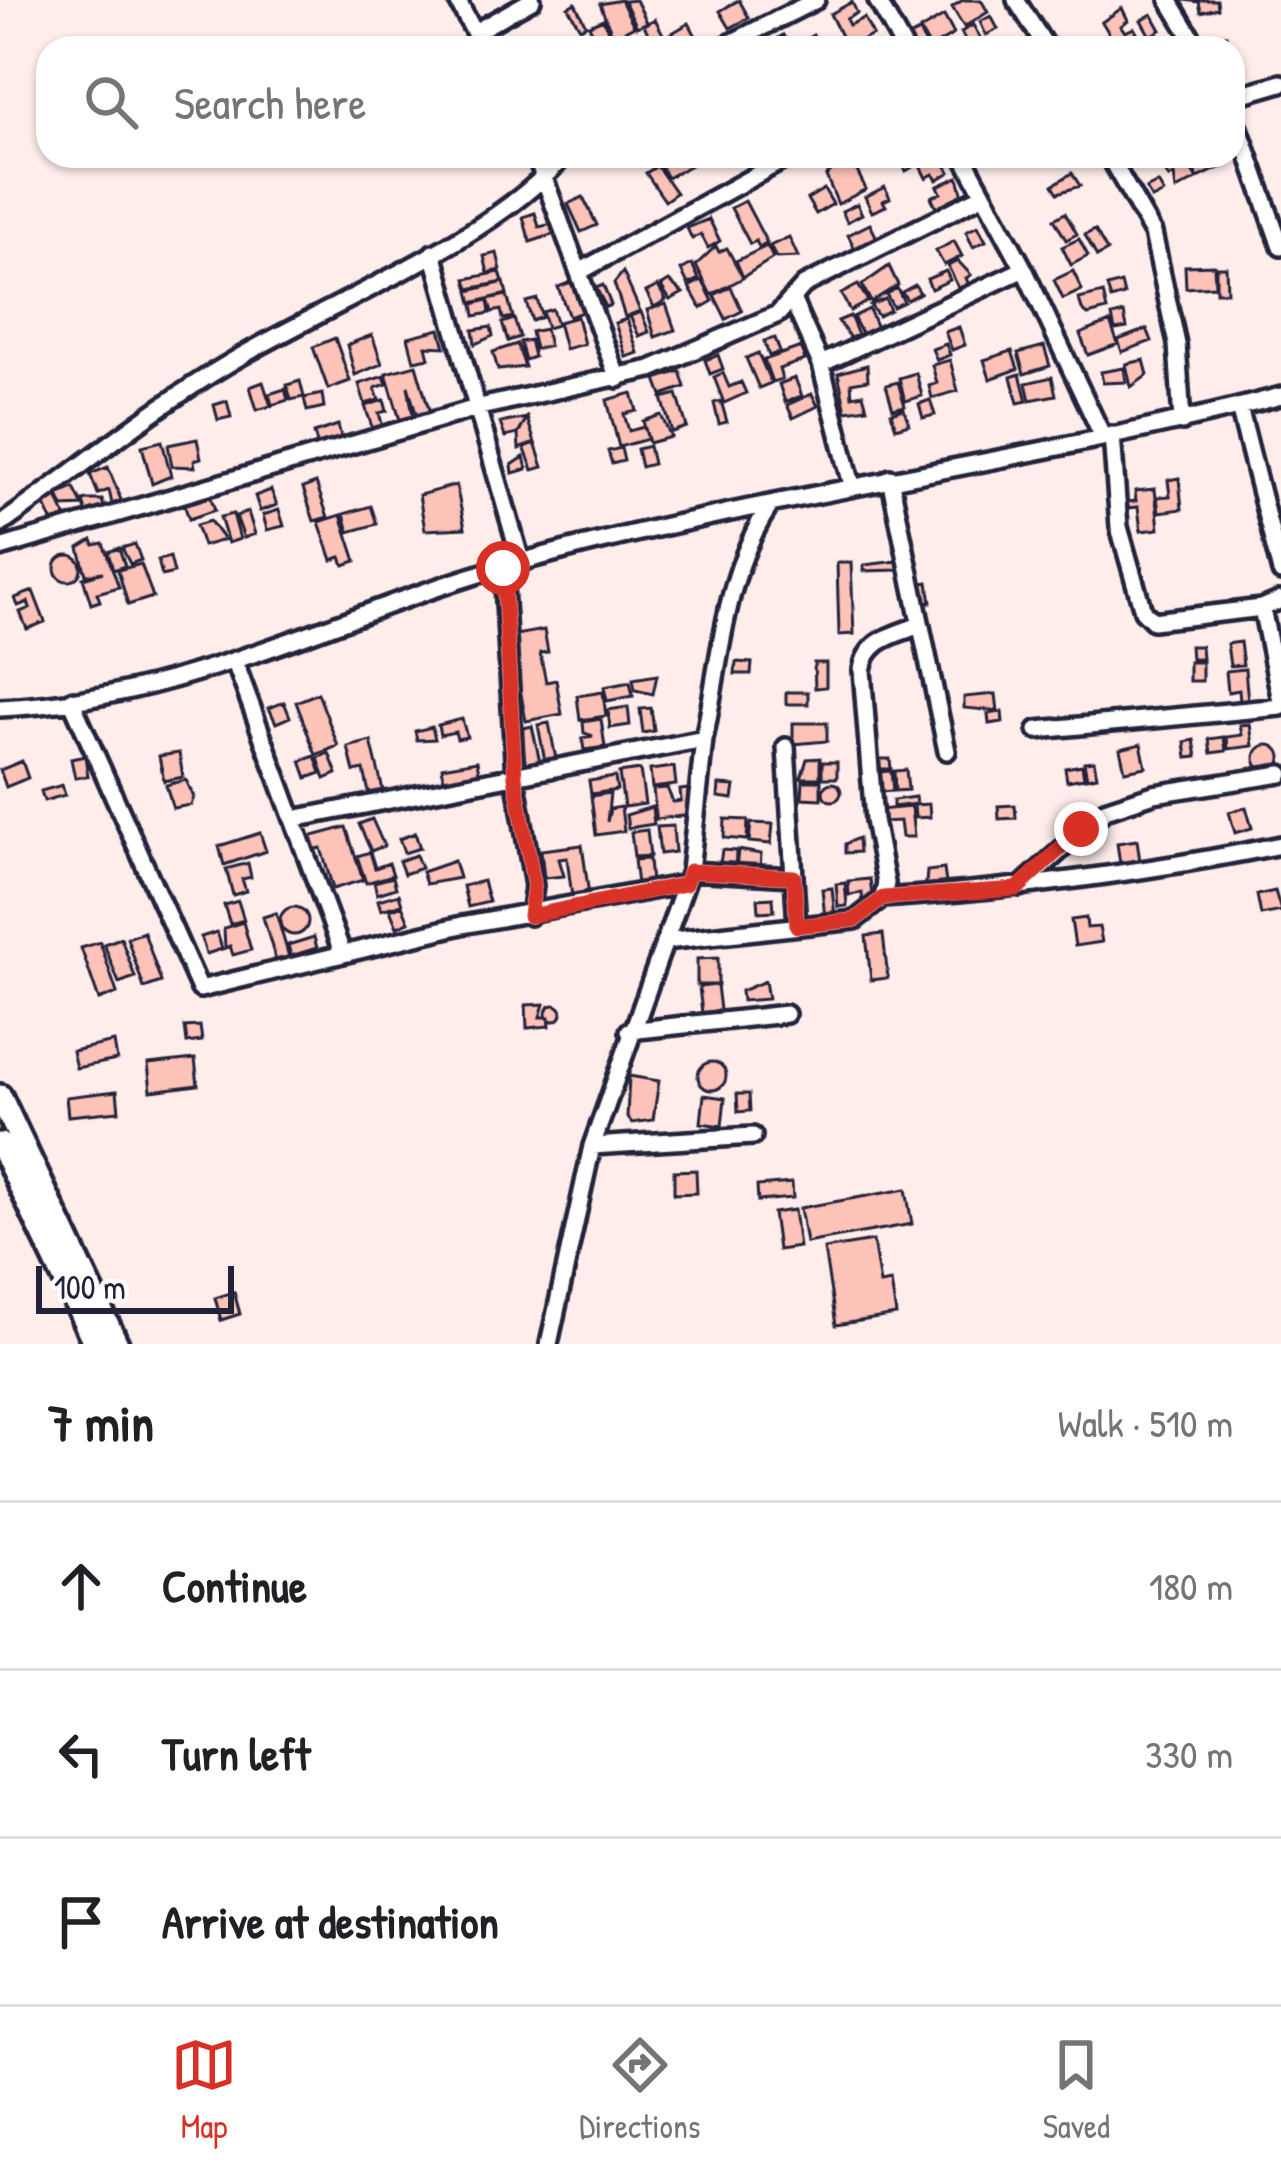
<!DOCTYPE html>
<html lang="en">
<head>
<meta charset="utf-8">
<style>
	:root { --surface:#fff; --page:#f2f2f2; --text:#202124; --muted:#757577; --line:#e0e0e0; --accent:#d93025 }
	body { margin:0; font-family:"Patrick Hand",sans-serif; background:var(--page); color:var(--text) }
	.scale { position:absolute; left:36px; bottom:30px; width:198px; box-sizing:border-box; padding-left:12px; border:6px solid #22223b; border-top:0; font-size:33px; line-height:42px; white-space:nowrap; color:#22223b; -webkit-text-stroke:9px #fff; paint-order:stroke }
	.stop { position:absolute; width:36px; height:36px; margin:-27px; border:9px solid #d93025; border-radius:50%; background:#fff }
	.stop.end { background:#d93025; border-color:#fff; box-shadow:0 3px 12px #0008 }
	.list { margin:0; padding:0; list-style:none }
	h2 { display:flex; justify-content:space-between; align-items:center; height:156px; margin:0; padding:0 48px; font-size:51px }
	h2 small { font-size:39px; font-weight:400; color:var(--muted) }
	.list li { display:grid; grid-template-columns:78px 1fr auto; gap:36px; align-items:center; box-sizing:border-box; height:168px; padding:0 48px; border-top:3px solid var(--line) }
	.list b { display:block; font-size:45px; white-space:nowrap }
	.list em { font-size:39px; font-style:normal; color:var(--muted) }
	.icon { flex:none; width:66px; height:66px; fill:none; stroke:currentColor; stroke-width:2; stroke-linecap:round; stroke-linejoin:round }
	.map { position:relative; flex:none; width:1281px; height:1344px; overflow:hidden }
	.search { position:absolute; background:var(--surface); box-shadow:0 3px 9px #0004; left:36px; right:36px; top:36px; height:132px; display:flex; align-items:center; gap:30px; box-sizing:border-box; padding:0 42px; border-radius:36px; color:var(--muted); font-size:45px }
	.sheet { height:660px; background:var(--surface) }
	nav { display:flex; justify-content:space-around; align-items:center; box-sizing:border-box; height:168px; border-top:3px solid var(--line); background:var(--surface); font-size:33px; color:var(--muted) }
	nav a { display:grid; justify-items:center; gap:6px }
	nav .on { color:var(--accent) }
	.map>svg:first-child { display:block }
	.building { fill:#fdc2b8; stroke:#22223b; stroke-width:3 }
	.lines { fill:none; stroke-linecap:round; stroke-linejoin:round }
	.minor-casing { stroke:#22223b; stroke-width:24 }
	.secondary-casing { stroke:#22223b; stroke-width:30 }
	.minor { stroke:#fff; stroke-width:15 }
	.secondary { stroke:#fff; stroke-width:21 }
	.route { stroke:#d93025; stroke-width:15 }
</style>
</head>
<body>
<div class="map">
<svg width="1281" height="1344" viewBox="0 0 1281 1344">
	<rect width="100%" height="100%" fill="#feedea"/>
	<filter id="ink" filterUnits="userSpaceOnUse"><feTurbulence type="fractalNoise" baseFrequency=".00833" numOctaves="2"/><feDisplacementMap in="SourceGraphic" scale="24" xChannelSelector="R" yChannelSelector="G"/><feConvolveMatrix kernelMatrix="1 2 1 2 8 2 1 2 1" color-interpolation-filters="sRGB"/></filter>
	<g filter="url(#ink)">
		<path class="building" d="M621 0 634 26 613 37 600 4Z
			M636 0 647 22 637 27 624 1Z
			M739 0 749 18 730 28 720 11Z
			M963 0H981L988 12 964 27 952 7Z
			M1184 0H1217L1218 8 1201 12 1199 2Z
			M852 2 857 13 846 19 849 25 864 18 873 35 847 48 830 14Z
			M575 3 586 25 580 28 568 7Z
			M1122 8 1128 20 1121 26 1125 32 1134 28 1141 40 1126 48H1118L1102 22Z
			M1152 14 1161 30 1150 36 1141 20Z
			M944 16 954 34 930 48 920 30Z
			M991 16 998 29 986 35 980 22Z
			M603 19 609 33 595 40 589 25Z
			M655 19 664 36 652 42 644 25Z
			M689 23 699 42 673 48 667 36Z
			M973 25 986 48H969L961 32Z
			M919 32 928 48H910L905 39Z
			M783 35 791 48H777L773 42Z
			M813 35 820 48H805L804 40Z
			M1226 35 1229 48H1216L1214 37Z
			M686 156 691 165 667 178 656 157Z
			M897 156H911L916 165 906 171Z
			M941 156 950 172 937 180 933 174 926 178 920 166Z
			M1182 156 1197 179 1176 190 1174 175 1169 178 1161 165Z
			M1187 156H1216L1221 167 1198 178Z
			M843 161H852L866 189 838 204 826 176Z
			M657 166 676 193 665 201 646 173Z
			M1072 173 1080 186 1058 193 1053 185Z
			M958 177 963 196 937 209 931 197 941 193 938 186Z
			M1158 183 1164 193 1152 199 1146 189Z
			M885 187 890 198 883 201 886 206 872 212 865 197Z
			M824 189 833 204 816 214 807 199Z
			M583 197 597 225 581 232 568 204Z
			M745 201 767 243 759 247 756 241 750 244 731 208Z
			M857 204 862 214 847 222 842 211Z
			M535 213 539 227 552 224 555 234 530 242 523 217Z
			M1065 213 1077 234 1066 240 1054 219Z
			M709 219 720 241 708 248 701 234 692 239 687 228Z
			M870 224 878 240 856 251 848 235Z
			M978 226 986 241 973 247 966 232Z
			M1095 230 1107 251 1097 257 1085 235Z
			M789 237 798 257 776 258 770 246Z
			M1079 239 1088 256 1071 265 1062 247Z
			M954 241 962 256 944 265 936 251Z
			M716 246 719 252 727 248 743 278 711 295 696 265Z
			M767 246 773 258 743 277 736 261Z
			M497 253 501 270 488 273 484 256Z
			M958 261 971 275 966 278 971 289 961 294 948 266Z
			M692 264 699 279 688 284 681 270Z
			M1214 265 1215 286 1186 288 1185 266Z
			M889 266 898 285 871 302 862 285Z
			M1216 267H1226L1227 292H1216Z
			M946 271 950 280 931 289 927 279Z
			M1073 271 1082 290 1063 299 1054 280Z
			M500 272 503 282 469 289 466 279Z
			M623 272 640 311 625 317 614 283Z
			M702 280 713 301 701 308 689 287Z
			M669 281 683 293 670 300 661 286Z
			M504 282 507 294 472 303 469 291Z
			M571 282 582 312 569 317 558 287Z
			M1121 283 1124 295 1111 299 1107 287Z
			M603 285 611 305 606 307 596 288Z
			M858 285 868 301 850 311 841 294Z
			M915 285 920 293 907 300 902 292Z
			M658 286 666 300 654 307 646 292Z
			M731 287 742 311 726 319 714 295Z
			M897 288 904 302 893 307 886 294Z
			M1103 293 1107 310 1088 315 1082 310 1079 299Z
			M507 295 513 317 503 319 501 310 492 312 488 299Z
			M537 299 542 317 532 321 526 302Z
			M885 299 890 310 878 316 870 305Z
			M488 300 490 313 475 316 473 304Z
			M666 304 675 330 655 337 647 310Z
			M552 309 557 325 547 328 542 312Z
			M869 309 879 333 865 340 853 317Z
			M641 312 649 332 639 336 630 316Z
			M1124 313 1127 328 1115 330 1112 316Z
			M850 316 858 335 850 338 838 321Z
			M577 317 584 344 565 349 558 322Z
			M514 319 520 337 508 341 502 323Z
			M627 319 638 353 626 357 615 323Z
			M1110 322 1118 344 1088 355 1080 334Z
			M491 327 493 336 475 344 473 330Z
			M959 327 965 345 952 350 945 332Z
			M440 329 445 347 426 346 429 358 414 361 408 337Z
			M545 329 549 346 535 349 531 332Z
			M1147 329 1152 341 1122 352 1118 340Z
			M372 335 382 364 355 375 347 345Z
			M335 338 350 381 328 389 313 347Z
			M775 338 780 352 769 356 764 341Z
			M530 340 534 357 525 360 520 342Z
			M517 344 525 367 498 370 493 352Z
			M946 344 950 355 937 360 932 349Z
			M1044 346 1050 366 1024 374 1018 353Z
			M801 347 805 360 779 369 782 379 772 382 764 360Z
			M1012 351 1018 369 990 379 984 360Z
			M758 353 771 383 759 388 746 358Z
			M718 355 723 369 710 374 705 360Z
			M950 360 958 391 932 398 929 386 937 383 932 365Z
			M1144 360 1148 375 1131 387 1126 364Z
			M416 365 430 413 417 417 408 386 413 416 400 420 386 373Z
			M867 365 868 380 851 383 852 396 863 394 867 408 846 411 838 373Z
			M1124 368 1126 382 1103 383 1101 372Z
			M680 371 685 387 662 395 656 379Z
			M723 373 729 387 741 382 746 393 724 403 714 377Z
			M916 373 922 396 905 401 899 378Z
			M1020 374 1027 401 1018 403 1011 377Z
			M384 376 387 384 375 388 379 400 365 404 359 384Z
			M1052 377 1056 395 1030 400 1026 383Z
			M795 378 802 396 785 402 779 384Z
			M300 381 304 397 291 400 287 385Z
			M263 382 271 406 257 410 250 387Z
			M898 382 905 406 893 409 886 385Z
			M285 389 288 400 272 405 269 394Z
			M632 393 637 411 624 414 629 431 644 427 648 439 619 447 607 400Z
			M322 394 324 407 307 411 304 398Z
			M677 394 687 427 672 432 662 398Z
			M812 394 818 406 793 418 787 405Z
			M384 400 387 411 379 413 383 427 373 430 365 406Z
			M930 400 935 415 923 418 919 404Z
			M227 401 231 417 218 420 214 405Z
			M721 401 727 422 719 424 714 403Z
			M904 409 909 424 896 428 891 413Z
			M661 415 671 437 649 443 643 421Z
			M527 418 518 434 505 437 500 423Z
			M527 418 535 443 519 449 518 434Z
			M338 425 342 440 318 447 314 433Z
			M197 439 201 458 194 460 195 467 172 466 168 445Z
			M162 441 171 476 152 484 142 446Z
			M535 443 543 467 533 470 524 447Z
			M649 446 653 464 641 467 637 449Z
			M621 448 624 461 612 464 608 451Z
			M524 457 527 469 513 473 512 465Z
			M108 467 121 500 112 504 109 490 98 494 90 474Z
			M1179 478 1182 509 1159 512 1157 497 1170 496 1168 480Z
			M316 483 328 517 314 521 303 488Z
			M456 485 465 528 425 530 419 495Z
			M74 488 83 506 63 507 58 495Z
			M1155 489 1159 529 1141 531 1138 507 1128 508 1127 502 1136 501 1135 491Z
			M271 490 277 505 260 511 255 496Z
			M210 495 215 510 189 519 184 504Z
			M57 497 66 517 53 523 44 503Z
			M88 500H102L104 507 86 512 83 501Z
			M371 506 377 524 349 532 344 514Z
			M279 510 284 526 267 530 263 515Z
			M248 512 255 534 244 538 236 516Z
			M233 514 240 539 228 543 220 517Z
			M341 515 356 561 344 565 341 557 332 560 319 522Z
			M210 521 224 540 203 546 196 525Z
			M92 540 94 545 103 543 119 587 97 593 100 601 91 604 83 578 103 572 86 575 79 548Z
			M135 544 141 560 130 564 122 548Z
			M119 548 125 566 113 570 108 552Z
			M55 568a13 13 0 1 1 26 0a13 13 0 1 1-26 0Z
			M170 557 174 573 162 576 158 560Z
			M898 561 899 570 864 571V565Z
			M837 563H851L854 634 839 635Z
			M141 564 153 597 128 605 118 570Z
			M928 582 931 602 920 604 917 584Z
			M33 591 45 622 27 629 20 612 30 608 28 602 18 606 15 598Z
			M544 630 548 652 540 653 546 682 556 680 562 714 526 721 510 636Z
			M1240 642 1243 665 1230 666 1227 644Z
			M1190 646H1201L1202 659H1191Z
			M736 662 752 663 751 674H735Z
			M1189 662H1202V681H1189Z
			M814 663H826V687L815 688Z
			M1245 669 1248 701 1240 702 1239 690 1228 692 1226 671Z
			M657 675 653 694 635 690 633 679Z
			M630 682 633 696 607 701 604 687Z
			M603 692 606 716 580 720 577 696Z
			M786 692H808V704H786Z
			M318 693 338 746 316 755 296 702Z
			M996 694 998 711 964 708V697Z
			M284 702 290 717 276 723 269 708Z
			M628 707 630 725 610 728 608 710Z
			M651 708 654 731 643 733 640 709Z
			M1002 712 1003 722 989 724 988 714Z
			M462 719 467 737 457 739 455 732 440 735 438 725Z
			M601 719 605 747 584 750 582 738 593 736 584 733 583 722Z
			M549 723 556 759 545 761 538 725Z
			M793 723H827V741L793 744Z
			M1250 724 1253 746 1228 749 1227 737 1242 735 1240 725Z
			M532 726 540 762 526 765 519 729Z
			M432 727 435 739 417 740 415 731Z
			M1224 737 1226 751 1211 753 1209 739Z
			M1194 740 1197 757 1187 758 1185 742Z
			M371 741 383 790 369 793 364 770 354 772 348 747Z
			M1141 744 1146 767 1125 771 1120 749Z
			M1255 758a13 13 0 1 1 26 0a13 13 0 1 1-26 0Z
			M179 753 183 777 164 781 159 756Z
			M329 753 337 774 325 779 318 758Z
			M85 756 88 776 75 778 71 759Z
			M315 756 321 773 307 778 301 761Z
			M820 758V778H801L807 759Z
			M876 759H890L891 769H876Z
			M22 761 28 778 6 787 0 770Z
			M477 761 479 773 444 780 442 767Z
			M1094 761 1097 776 1087 778 1084 762Z
			M822 762H837V778H822Z
			M1082 765 1084 778 1067 781 1065 768Z
			M674 767 676 785 652 788 650 770Z
			M640 770 645 804 624 807 619 773Z
			M906 770 908 790 895 791 894 771Z
			M891 771 893 791 878 792 877 772Z
			M615 777 617 790 591 794 589 781Z
			M186 780 194 797 191 805 173 808 166 785Z
			M803 781H821V799L802 798Z
			M823 792a9 9 0 1 1 18 0a9 9 0 1 1-18 0Z
			M62 785 65 795 44 801 41 791Z
			M719 785 735 786 733 799 718 797Z
			M667 788 673 802 681 801 680 790 689 789 692 815 656 819 653 789Z
			M610 793 607 822 610 809 621 807 624 831 596 835 591 796Z
			M915 797 916 804 893 807V800Z
			M929 804 930 817 915 818 914 805Z
			M1015 805 1016 818 999 819 998 806Z
			M652 807 654 824 628 828 626 815Z
			M911 807 914 837H902L900 821 880 822 879 810Z
			M1246 807 1252 828 1235 833 1229 812Z
			M372 819 384 846 371 851 359 824Z
			M725 819 748 820 747 840 724 838Z
			M751 823 773 824 771 844 749 842Z
			M673 826 675 852 660 854 657 827Z
			M346 827 363 880 333 889 321 848 312 850 309 837Z
			M647 830 650 856 634 857 631 832Z
			M260 833 266 851 224 865 219 846Z
			M415 833 420 848 404 853 399 839Z
			M858 838 859 852 845 853V844Z
			M1137 840 1140 861 1120 864 1117 843Z
			M582 845 589 895 572 897 567 858 559 859 564 876 544 878 541 850Z
			M722 850 736 851 735 872 719 871Z
			M738 850 761 854 760 871 736 869Z
			M370 852 375 868 389 863 393 875 366 883 357 856Z
			M416 855 421 868 404 874 399 861Z
			M649 859 651 884 637 885 634 860Z
			M454 861 459 878 426 884 422 872Z
			M248 863 251 877 242 879 246 891 233 895 226 869Z
			M944 869 947 890 925 893 927 871Z
			M393 877 396 888 377 894 374 882Z
			M870 879 873 904 863 905 862 893 849 895 848 881Z
			M483 881 489 902 468 907 463 886Z
			M845 883 847 906 838 907 836 884Z
			M832 888 835 917 825 918 822 889Z
			M1275 891 1281 911 1261 915 1257 895Z
			M399 894 402 904 381 910 378 900Z
			M773 898 774 911 759 912 758 899Z
			M238 901 244 920 230 924 224 905Z
			M402 905 409 922 397 927 390 910Z
			M280 921a14 14 0 1 1 28 0a14 14 0 1 1-28 0Z
			M276 913 289 957 276 961 263 917Z
			M1086 918 1087 928 1099 927 1102 942 1075 946 1071 920Z
			M243 922 251 950 233 955 230 946 225 948 224 928Z
			M144 932 161 982 144 988 127 938Z
			M217 932 222 949 206 954 201 937Z
			M883 934 888 978 871 980 866 936Z
			M314 937 317 948 291 956 288 945Z
			M121 938 135 977 119 983 104 944Z
			M100 942 117 993 99 1000 81 948Z
			M718 958V985H697V959Z
			M765 981 768 999 742 1001 741 991Z
			M717 985 720 1010 702 1013 699 987Z
			M544 1004 540 1017H549L550 1026 527 1028 526 1005Z
			M546 1013a8 8 0 1 1 16 0a8 8 0 1 1-16 0Z
			M200 1026 202 1041 187 1043 185 1027Z
			M114 1042 117 1060 76 1068 72 1051Z
			M195 1059 198 1085 151 1091 148 1064Z
			M698 1076a14 14 0 1 1 28 0a14 14 0 1 1-28 0Z
			M629 1076 659 1081 653 1120 632 1123 627 1117Z
			M117 1091 119 1111 68 1116 66 1097Z
			M737 1094H749L750 1111 738 1112Z
			M704 1095 725 1098 722 1126 701 1123Z
			M696 1170 697 1193 674 1194V1171Z
			M792 1183 793 1198 758 1201 757 1186Z
			M906 1189 912 1224 806 1243 800 1208Z
			M794 1210 799 1247 778 1250 773 1213Z
			M873 1241 880 1284 891 1282 896 1315 836 1325 824 1249Z
			M234 1292 240 1314 221 1320 215 1298Z"/>
		<g class="lines">
			<defs>
				<path id="minor" d="M457 0 483 48
					M877 0 904 48
					M1016 0 1047 48
					M1169 0 1198 48
					M475 32 532 0
					M721 48 816 0
					M1233 97 1281 83
					M1233 111 1281 247
					M536 156 618 379
					M1109 156 1153 233 1177 344 1182 422
					M433 253 521 561
					M1024 269 1103 437
					M581 271 791 156
					M792 299 821 364 852 485
					M821 364 1024 269 963 156
					M1239 407 1281 572
					M1112 435 1119 527 1143 611 1153 621 1262 608 1281 701
					M890 478 947 751
					M0 525C76 471 151 409 231 362 330 303 491 241 564 156
					M0 548 480 407 651 369 778 314 804 285 984 195
					M503 568 515 777 534 886 530 916
					M1262 608 1281 600
					M236 665 342 952
					M71 700 200 989 462 925 685 884
					M0 708C191 700 347 608 524 561 774 493 1031 462 1281 396
					M1037 730 1281 707
					M786 747 797 926
					M293 819 704 739C721 658 724 573 771 504
					M690 871 794 877
					M1020 887 1105 810 1154 794 1281 774
					M883 898C1018 889 1149 872 1281 845
					M665 941 855 920 883 898 886 883 874 820 862 670C867 639 894 635 920 625
					M629 1031 786 1014
					M592 1146 753 1136
					M549 1344 592 1146 690 871 704 739"/>
				<path id="secondary" d="M0 1096 117 1344
					M0 1144 95 1344"/>
			</defs>
			<use href="#minor" class="minor-casing"/>
			<use href="#secondary" class="secondary-casing"/>
			<use href="#minor" class="minor"/>
			<use href="#secondary" class="secondary"/>
		</g>
	</g>
	<g class="lines" filter="url(#ink)">
		<path class="route" d="M503 568 515 777 534 886 530 916 685 884 690 871 794 877 797 926 855 920 883 898 1017 889 1081 829"/>
	</g>
</svg>
<div class="scale">100 m</div>
<div class="stop" style="left:503px;top:568px"></div>
<div class="stop end" style="left:1081px;top:829px"></div>
<div class="search"><svg class="icon" aria-label="search" viewBox="0 0 24 24"><circle cx="10" cy="10" r="6"/><path d="M15 15l6 6"/></svg>Search here</div>
</div>
<section class="sheet">
<h2>7 min<small>Walk · 510 m</small></h2>
<ul class="list">
<li><svg class="icon" aria-label="ahead" viewBox="0 0 24 24"><path d="M12 20V5M6 11l6-6 6 6"/></svg><div><b>Continue</b></div><em>180 m</em></li>
<li><svg class="icon" aria-label="left" viewBox="0 0 24 24"><path d="M17 20v-9H6M10 6l-5 5 5 5"/></svg><div><b>Turn left</b></div><em>330 m</em></li>
<li><svg class="icon" aria-label="arrive" viewBox="0 0 24 24"><path d="M6 21V4h12l-3 4 3 4H6"/></svg><div><b>Arrive at destination</b></div></li>
</ul>
</section>
<nav>
<a class="on"><svg class="icon" aria-label="map" viewBox="0 0 24 24"><path d="M3 6l6-2 6 2 6-2v14l-6 2-6-2-6 2zM9 4v14M15 6v14"/></svg>Map</a>
<a><svg class="icon" aria-label="directions" viewBox="0 0 24 24"><path d="M12 3l9 9-9 9-9-9zM9 14v-3h6M13 9l2 2-2 2"/></svg>Directions</a>
<a><svg class="icon" aria-label="saved" viewBox="0 0 24 24"><path d="M7 4h10v16l-5-4-5 4z"/></svg>Saved</a>
</nav>
</body>
</html>
